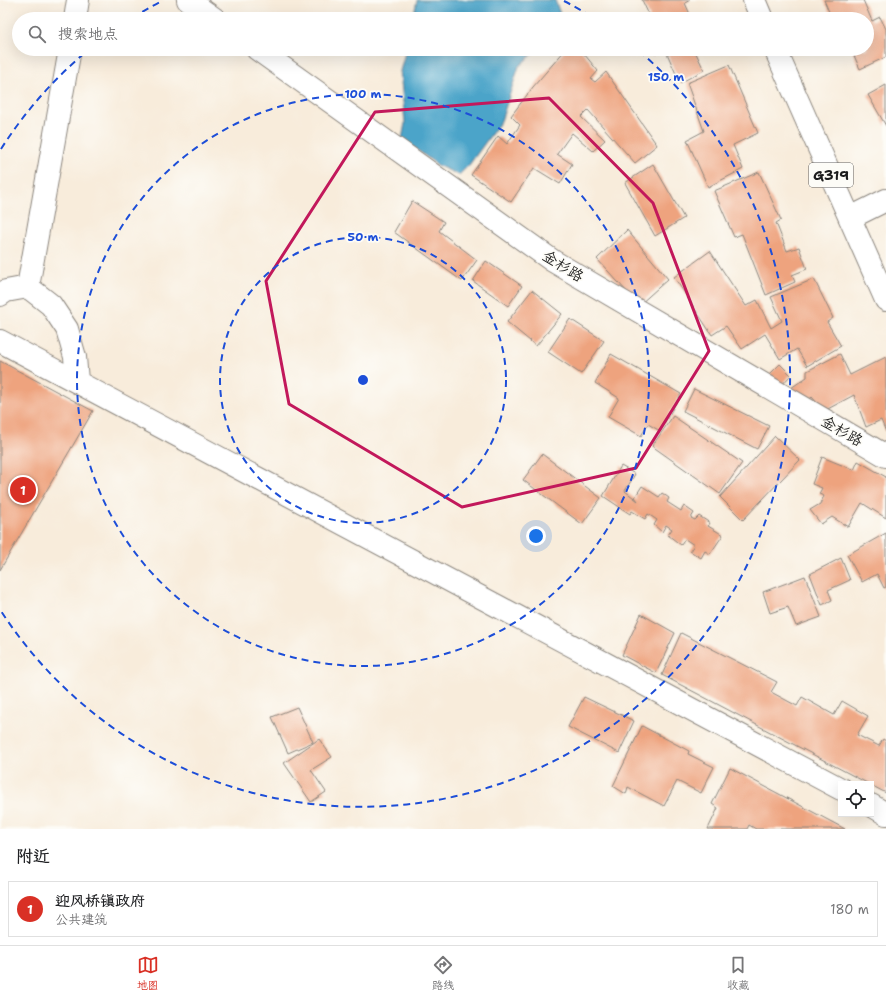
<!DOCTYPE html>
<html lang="zh">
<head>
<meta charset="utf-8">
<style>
	:root { --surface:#fff; --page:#f6f6f6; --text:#202124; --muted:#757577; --line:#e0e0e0; --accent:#d93025 }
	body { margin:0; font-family:"Shantell Sans","LXGW WenKai TC",sans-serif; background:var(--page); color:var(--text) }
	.controls { position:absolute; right:12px; bottom:12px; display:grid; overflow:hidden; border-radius:0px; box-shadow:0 4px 16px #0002 }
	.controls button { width:36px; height:36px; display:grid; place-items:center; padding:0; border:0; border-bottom:1px solid var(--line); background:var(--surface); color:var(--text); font:20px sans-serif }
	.you { position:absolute; left:536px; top:536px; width:14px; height:14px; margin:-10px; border:3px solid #fff; border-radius:50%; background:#1a73e8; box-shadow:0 0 0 6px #1a73e833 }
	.badge { display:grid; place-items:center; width:26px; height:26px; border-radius:50%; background:var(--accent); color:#fff; font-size:13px; font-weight:700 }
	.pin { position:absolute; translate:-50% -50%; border:2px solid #fff; box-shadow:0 1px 4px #0006 }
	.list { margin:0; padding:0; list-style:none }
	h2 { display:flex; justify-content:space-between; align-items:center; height:52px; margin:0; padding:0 16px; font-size:17px }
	h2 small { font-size:13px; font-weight:400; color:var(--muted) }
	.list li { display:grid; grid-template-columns:26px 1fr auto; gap:12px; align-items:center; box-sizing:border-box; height:56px; margin:0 8px 8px; padding:0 8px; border:1px solid var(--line); border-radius:0px }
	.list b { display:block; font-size:15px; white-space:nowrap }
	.list p { margin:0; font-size:13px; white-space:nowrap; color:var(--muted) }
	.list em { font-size:13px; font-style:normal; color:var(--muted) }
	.icon { flex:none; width:22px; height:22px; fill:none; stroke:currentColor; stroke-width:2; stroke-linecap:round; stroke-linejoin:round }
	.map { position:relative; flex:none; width:886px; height:829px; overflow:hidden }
	.search { position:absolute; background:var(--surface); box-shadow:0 4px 16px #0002; left:12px; right:12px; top:12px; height:44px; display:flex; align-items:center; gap:10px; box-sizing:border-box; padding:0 14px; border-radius:22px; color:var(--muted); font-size:15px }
	.sheet { height:116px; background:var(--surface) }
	nav { display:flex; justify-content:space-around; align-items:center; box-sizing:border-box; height:56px; border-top:1px solid var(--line); background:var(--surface); font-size:11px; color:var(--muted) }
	nav a { display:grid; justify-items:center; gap:2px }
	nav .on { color:var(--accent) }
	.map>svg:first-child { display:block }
	.water { fill:#4ca4c9; stroke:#346072 }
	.building { fill:#eea37e }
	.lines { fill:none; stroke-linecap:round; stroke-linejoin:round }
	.minor-casing { stroke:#8a847c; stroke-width:24 }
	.highway-casing { stroke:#8a847c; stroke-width:24 }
	.minor { stroke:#fff; stroke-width:22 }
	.highway { stroke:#fff; stroke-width:22 }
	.marked { fill:none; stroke:#c2185b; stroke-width:3; stroke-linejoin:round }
	.ring { fill:none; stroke:#1d4ed8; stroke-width:2; stroke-dasharray:7 5 }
	.labels { text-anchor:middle; stroke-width:3.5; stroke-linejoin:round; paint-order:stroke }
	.shield { fill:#fdfcf7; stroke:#605f5e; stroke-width:1 }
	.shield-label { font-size:14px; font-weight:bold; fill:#1c1c1c }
	.street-label { font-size:15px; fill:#1c1c1c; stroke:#fdfcf7 }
	.centre { fill:#1d4ed8; stroke:#fdfcf7; stroke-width:2 }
	.ring-label { font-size:12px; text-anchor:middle; font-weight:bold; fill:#1d4ed8; stroke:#fdfcf7; stroke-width:3.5; stroke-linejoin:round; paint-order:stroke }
</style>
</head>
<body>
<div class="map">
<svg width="886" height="829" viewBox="0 0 886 829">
	<rect width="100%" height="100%" fill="#fdfcf7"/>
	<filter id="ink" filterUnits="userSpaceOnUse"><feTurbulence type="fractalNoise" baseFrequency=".025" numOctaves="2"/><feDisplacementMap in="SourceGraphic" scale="8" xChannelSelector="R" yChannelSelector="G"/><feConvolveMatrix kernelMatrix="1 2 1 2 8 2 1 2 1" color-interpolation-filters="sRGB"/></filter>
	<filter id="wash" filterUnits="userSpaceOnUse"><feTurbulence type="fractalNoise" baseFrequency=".012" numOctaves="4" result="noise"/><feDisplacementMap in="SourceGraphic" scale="16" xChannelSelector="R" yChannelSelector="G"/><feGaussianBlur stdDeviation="0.9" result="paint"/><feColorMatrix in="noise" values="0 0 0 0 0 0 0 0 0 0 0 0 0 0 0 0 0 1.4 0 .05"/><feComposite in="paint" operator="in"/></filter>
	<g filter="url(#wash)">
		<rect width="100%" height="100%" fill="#f8ecdb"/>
		<path class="water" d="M417 0H555L562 19H413Z
			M406 49H538L519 66 501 121 469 165 459 175 439 166 402 139 405 123 400 71Z"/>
		<g id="blocks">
			<path class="building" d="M642 0H690L685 3 692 19H645L650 17Z
				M824 0H863L872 21 880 17 886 29V57L860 69 851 49H867V19H832Z
				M566 49H580L598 71 591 79 595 82 606 72 657 145 635 163 588 110 581 117 605 140 593 151 572 133 557 154 572 164 560 184 534 168 511 202 471 175 498 136 507 144 520 125 511 116 533 87Z
				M652 49H694L704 70 680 83 666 51 655 54Z
				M729 65 758 133 733 145 743 169 708 187 687 140 704 131 687 83Z
				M886 85V126L868 95Z
				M653 164 684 218 655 236 625 183Z
				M759 172 781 220 776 223 787 251 799 247 807 269 792 275 795 282 766 295 742 234 734 237 714 191Z
				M412 201 444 222 439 231 477 260 462 281 394 232Z
				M627 230 668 279 639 305 597 259Z
				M710 251 746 306 757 300 771 328 782 321 771 297 814 279 833 318 827 322 841 346 807 366 797 349 780 359 765 334 742 349 726 326 712 335 674 277Z
				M486 261 522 286 508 306 473 281Z
				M532 290 562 314 536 346 507 322Z
				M570 319 604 341 581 374 548 352Z
				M611 354 681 394 660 431 648 424 641 436 608 417 619 398 595 383Z
				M840 354 850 375 886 357V432L881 420 866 427 854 395 824 411 812 397 804 404 791 388 807 377V371Z
				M0 361 93 411 0 570Z
				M780 364 791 375 779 388 768 376Z
				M694 389 769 426 757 449 683 411Z
				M673 416 742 463 720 494 652 446Z
				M775 436 800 460 743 520 720 497Z
				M542 454 601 498 582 524 523 480Z
				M822 457 854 470 858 461 886 477V518L862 503 848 527 832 517 821 524 810 510 820 504 824 496 819 494 822 488 812 484Z
				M621 466 635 474 625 491 638 501 635 497 642 486 659 497 662 493 669 498 667 502 681 511 684 506 694 513 691 518 695 520 699 516 710 523 708 526 723 535 710 554 705 551 701 558 690 551 694 545 685 539 681 545 668 535 672 529 666 525 662 532 654 525 657 520 648 514 645 519 632 511 630 514 603 496Z
				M886 533V587L884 588 877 574 862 582 847 555Z
				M841 558 850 580 828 590 832 600 822 605 810 574Z
				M805 576 821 617 796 626 788 607 770 613 763 592Z
				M641 614 675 633 656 673 622 655Z
				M681 633 777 682 771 692 797 706 802 697 834 715 842 701 868 716 857 735 879 746 883 739 886 741V793L662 675Z
				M584 697 634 721 619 753 568 727Z
				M297 707 313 742 288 753 272 717Z
				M642 726 689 751 688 754 714 767 701 793 677 781 664 806 628 787 626 794 613 786Z
				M319 739 332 757 311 770 326 792 311 802 284 763Z
				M730 768 845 829H756L749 825 747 829H708L718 808 712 804Z"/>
		</g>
	</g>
	<g filter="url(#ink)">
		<use href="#blocks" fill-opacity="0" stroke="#8a847c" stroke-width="1"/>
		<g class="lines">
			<defs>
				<path id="minor" d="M188 0 215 19
					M75 19 78 0
					M257 49 553 261 886 456
					M850 218 886 200
					M28 287 70 49
					M0 295 6 291 28 287 51 305 67 329 75 357 77 381
					M0 341 841 789
					M871 805 886 814"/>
				<path id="highway" d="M754 0 762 19
					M775 49 886 300"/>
			</defs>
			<use href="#minor" class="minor-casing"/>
			<use href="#highway" class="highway-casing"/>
			<use href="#minor" class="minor"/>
			<use href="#highway" class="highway"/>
		</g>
	</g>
	<path class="marked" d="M549 98 653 203 709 351 636 468 462 507 289 404 266 281 375 112Z"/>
	<g class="ring">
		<circle cx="363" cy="380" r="143"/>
		<circle cx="363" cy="380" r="286"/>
		<path d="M1 149A429 429 0 0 1 87 51M132 18A429 429 0 0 1 162 1M564 1A429 429 0 0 1 594 18M639 51A429 429 0 1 1 1 611"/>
	</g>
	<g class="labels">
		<rect class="shield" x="809" y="163" width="44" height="24" rx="3"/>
		<g class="shield-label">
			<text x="831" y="180">G319</text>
		</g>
		<g class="street-label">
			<text transform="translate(563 266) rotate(32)" y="5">金杉路</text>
			<text transform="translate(842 431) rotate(30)" y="5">金杉路</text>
		</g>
	</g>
	<circle cx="363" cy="380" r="6" class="centre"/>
	<g class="ring-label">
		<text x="666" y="81">150 m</text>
		<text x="363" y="98">100 m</text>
		<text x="363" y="241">50 m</text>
	</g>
</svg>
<div class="controls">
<button><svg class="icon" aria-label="locate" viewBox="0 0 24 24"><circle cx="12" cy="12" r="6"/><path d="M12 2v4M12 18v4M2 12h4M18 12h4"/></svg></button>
</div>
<div class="you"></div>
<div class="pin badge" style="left:23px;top:490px">1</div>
<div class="search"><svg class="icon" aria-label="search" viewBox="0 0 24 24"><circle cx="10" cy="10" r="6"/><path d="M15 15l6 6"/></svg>搜索地点</div>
</div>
<section class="sheet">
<h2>附近<small></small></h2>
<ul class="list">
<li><span class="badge">1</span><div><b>迎风桥镇政府</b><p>公共建筑</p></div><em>180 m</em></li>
</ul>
</section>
<nav>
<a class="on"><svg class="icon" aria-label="map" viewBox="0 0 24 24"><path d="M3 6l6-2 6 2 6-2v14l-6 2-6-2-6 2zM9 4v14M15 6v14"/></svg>地图</a>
<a><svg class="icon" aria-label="directions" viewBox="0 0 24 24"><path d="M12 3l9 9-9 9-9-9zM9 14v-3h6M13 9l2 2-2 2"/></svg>路线</a>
<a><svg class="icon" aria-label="saved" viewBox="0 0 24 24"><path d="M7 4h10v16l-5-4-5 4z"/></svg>收藏</a>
</nav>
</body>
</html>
